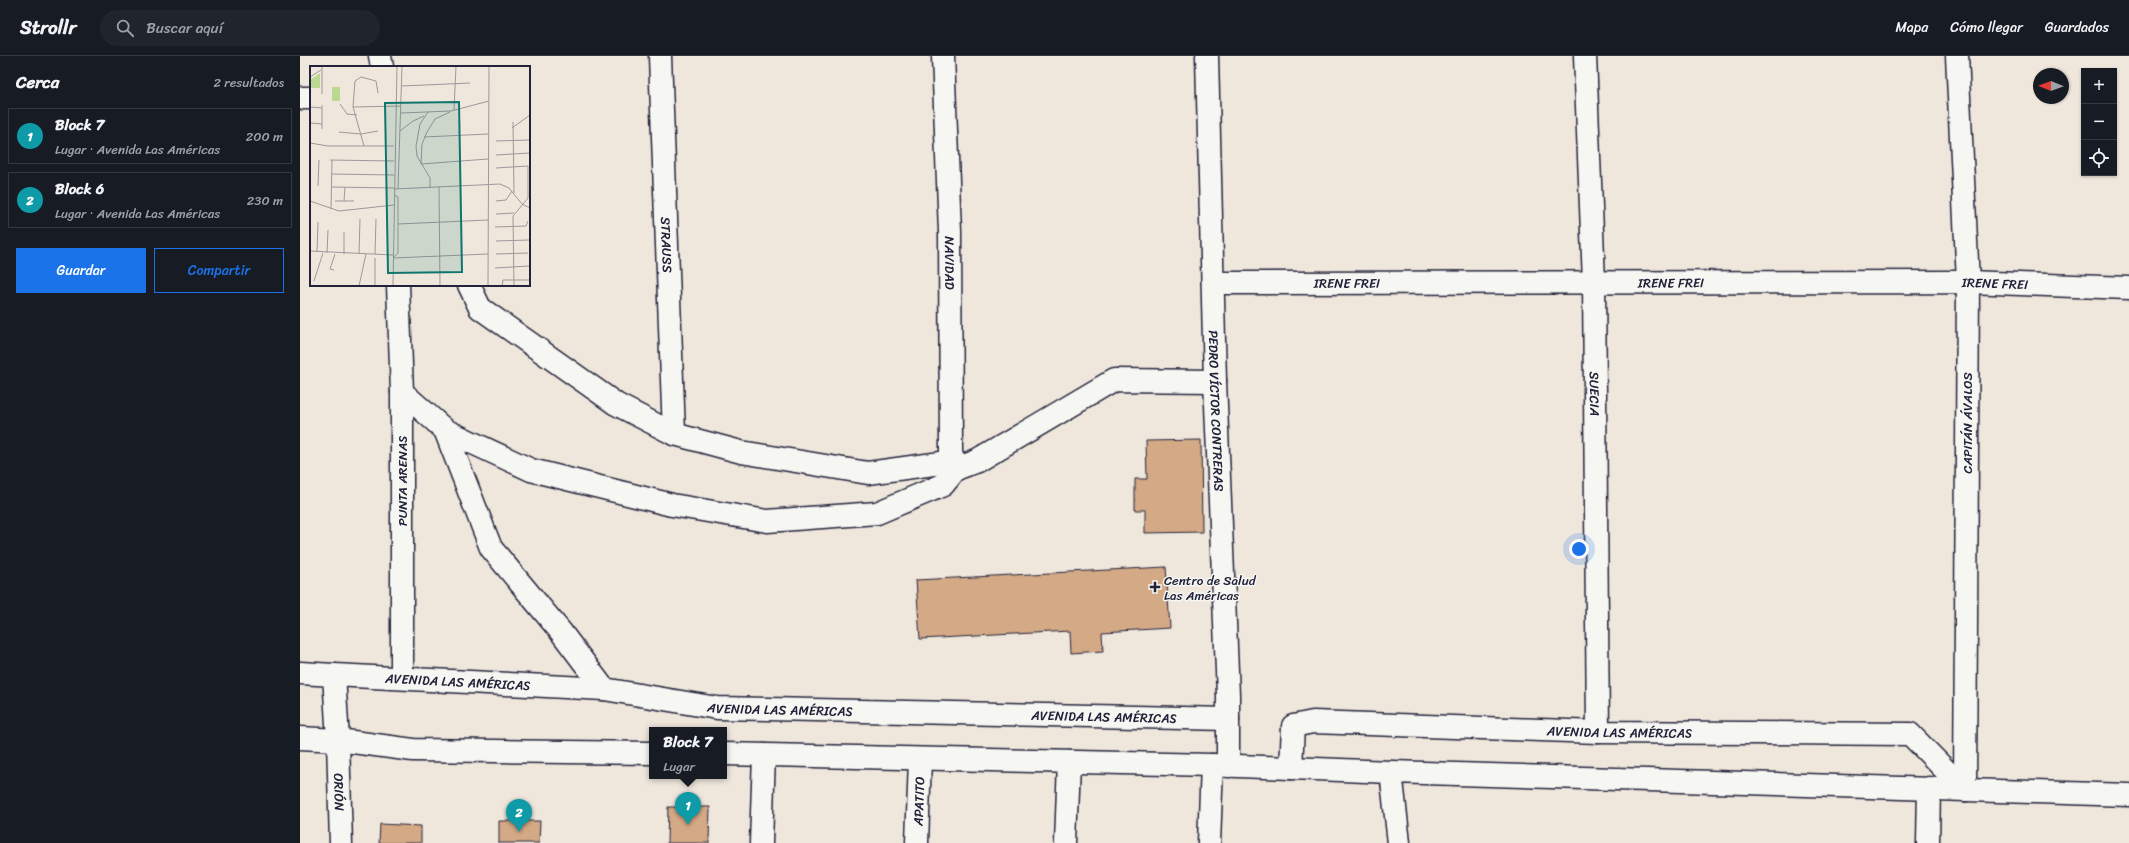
<!DOCTYPE html>
<html lang="es">
<head>
<meta charset="utf-8">
<style>
	:root { --surface:#171b24; --page:#20242c; --text:#f1f3f6; --muted:#9ea1a6; --line:#363941; --accent:#1a73e8 }
	body { margin:0; font-family:Sriracha,sans-serif; background:var(--page); color:var(--text) }
	.controls { position:absolute; right:12px; top:12px; display:grid; overflow:hidden; border-radius:0px; box-shadow:0 1px 3px #0004 }
	.controls button { width:36px; height:36px; display:grid; place-items:center; padding:0; border:0; border-bottom:1px solid var(--line); background:var(--surface); color:var(--text); font:20px sans-serif }
	.compass { position:absolute; left:1733px; top:12px; width:36px; height:36px; border-radius:50%; background:var(--surface); box-shadow:0 1px 3px #0004; rotate:271deg }
	.you { position:absolute; left:1279px; top:493px; width:14px; height:14px; margin:-10px; border:3px solid #fff; border-radius:50%; background:#1a73e8; box-shadow:0 0 0 6px #1a73e833 }
	.badge { display:grid; place-items:center; width:26px; height:26px; border-radius:50%; background:var(--accent); color:#fff; font-size:13px; font-weight:700 }
	.pin { position:absolute; translate:-50% -33px; filter:drop-shadow(0 1px 2px #0008) }
	.pin::after { content:''; position:absolute; top:21px; width:14px; height:12px; background:inherit; clip-path:polygon(0 0,100% 0,50% 100%) }
	.popup { position:absolute; left:349px; top:671px; width:78px; height:52px; box-sizing:border-box; display:grid; place-content:center; border-radius:0px; background:var(--surface); filter:drop-shadow(0 1px 3px #0005); font-size:13px; white-space:nowrap; color:var(--muted) }
	.popup b { font-size:15px; color:var(--text) }
	.popup::after { content:''; position:absolute; left:50%; top:100%; margin-left:-8px; border:8px solid transparent; border-top-color:var(--surface) }
	.list { margin:0; padding:0; list-style:none }
	h2 { display:flex; justify-content:space-between; align-items:center; height:52px; margin:0; padding:0 16px; font-size:17px }
	h2 small { font-size:13px; font-weight:400; color:var(--muted) }
	.list li { display:grid; grid-template-columns:26px 1fr auto; gap:12px; align-items:center; box-sizing:border-box; height:56px; margin:0 8px 8px; padding:0 8px; border:1px solid var(--line); border-radius:0px }
	.list b { display:block; font-size:15px; white-space:nowrap }
	.list p { margin:0; font-size:13px; white-space:nowrap; color:var(--muted) }
	.list em { font-size:13px; font-style:normal; color:var(--muted) }
	.actions { display:flex; gap:8px; padding:12px 16px }
	.actions a { flex:1; padding:9px 0; border:1px solid var(--accent); border-radius:0px; text-align:center; font-size:14px; color:var(--accent) }
	.actions .main { background:var(--accent); color:#fff }
	.icon { flex:none; width:22px; height:22px; fill:none; stroke:currentColor; stroke-width:2; stroke-linecap:round; stroke-linejoin:round }
	.map { position:relative; flex:none; width:1829px; height:787px; overflow:hidden }
	header { display:flex; align-items:center; gap:24px; box-sizing:border-box; height:56px; padding:0 20px; background:var(--surface); border-bottom:1px solid var(--line) }
	header strong { font-size:19px }
	nav { display:flex; gap:22px; margin-inline-start:auto; font-size:14px }
	.search { width:280px; height:36px; background:var(--page); display:flex; align-items:center; gap:10px; box-sizing:border-box; padding:0 14px; border-radius:22px; color:var(--muted); font-size:15px }
	main { display:flex }
	aside { flex:1; background:var(--surface) }
	.map>svg:first-child { display:block }
	.building { fill:#d4a985; stroke:#22223b }
	.lines { fill:none; stroke-linecap:round; stroke-linejoin:round }
	.street-casing { stroke:#22223b; stroke-width:25 }
	.secondary-casing { stroke:#22223b; stroke-width:25 }
	.street { stroke:#f6f6f2; stroke-width:22 }
	.secondary { stroke:#f6f6f2; stroke-width:22 }
	.poi-dot { fill:#22223b; stroke:#f6f6f2; stroke-width:1.5 }
	.labels { text-anchor:middle; stroke-width:3; stroke-linejoin:round; paint-order:stroke }
	.street-label { font-size:13px; fill:#22223b; stroke:#f6f6f2 }
	.poi-label { font-size:13px; fill:#22223b; stroke:#f6f6f2; text-anchor:start }
	.inset-road { fill:none; stroke:#9d989c; stroke-width:1 }
	.view { fill:#0f766e; fill-opacity:0.15; stroke:#0f766e; stroke-width:2 }
	.inset-edge { fill:none; stroke:#22223b; stroke-width:2 }
</style>
</head>
<body>
<header>
<strong>Strollr</strong>
<div class="search"><svg class="icon" aria-label="search" viewBox="0 0 24 24"><circle cx="10" cy="10" r="6"/><path d="M15 15l6 6"/></svg>Buscar aquí</div>
<nav><a>Mapa</a><a>Cómo llegar</a><a>Guardados</a></nav>
</header>
<main>
<aside>
<h2>Cerca<small>2 resultados</small></h2>
<ul class="list">
<li><span class="badge" style="background:#0f9aa8">1</span><div><b>Block 7</b><p>Lugar · Avenida Las Américas</p></div><em>200 m</em></li>
<li><span class="badge" style="background:#0f9aa8">2</span><div><b>Block 6</b><p>Lugar · Avenida Las Américas</p></div><em>230 m</em></li>
</ul>
<div class="actions"><a class="main">Guardar</a><a>Compartir</a></div>
</aside>
<div class="map">
<svg width="1829" height="787" viewBox="0 0 1829 787">
	<rect width="100%" height="100%" fill="#efe7dc"/>
	<filter id="ink" filterUnits="userSpaceOnUse"><feTurbulence type="fractalNoise" baseFrequency=".025" numOctaves="2"/><feDisplacementMap in="SourceGraphic" scale="8" xChannelSelector="R" yChannelSelector="G"/><feConvolveMatrix kernelMatrix="1 2 1 2 8 2 1 2 1" color-interpolation-filters="sRGB"/></filter>
	<g filter="url(#ink)">
		<path class="building" d="M901 384 902 476 845 477V454H835V423H847L846 385Z
			M866 511 870 572 802 576 803 595 771 597 770 575 620 583 616 524Z
			M368 751H410L409 787H367Z
			M199 765H240L239 787H199Z
			M80 768 121 770V787H79Z"/>
		<g class="lines">
			<defs>
				<g id="street">
					<path d="M80 0 82 11"/>
					<path id="s1" d="M360 0 374 378"/>
					<path id="s2" d="M643 0 650 176 651 397 656 413"/>
					<path id="s3" d="M1285 0 1294 226 1298 676"/>
					<path d="M1657 0 1668 226 1665 734"/>
					<path d="M0 42H11"/>
					<path id="s4" d="M913 227 1668 226 1829 232"/>
					<path d="M98 229 102 336V622"/>
					<path d="M169 229 180 252 316 348 374 378 441 396 568 417 641 407 656 413"/>
					<path d="M102 336 145 374 231 414 372 449 467 465 577 457 643 429 656 413 677 405 814 324 915 325"/>
					<path d="M145 374 191 492 261 576 304 633"/>
					<path id="s5" d="M34 619 304 633 417 652 928 663"/>
					<path id="s6" d="M38 684 41 787"/>
					<path id="s7" d="M991 712 993 670 1013 666 1298 676 1610 678 1665 734"/>
					<path d="M461 787 464 699"/>
					<path id="s8" d="M617 787 620 703"/>
					<path d="M766 787 769 706"/>
					<path d="M909 787 912 709"/>
					<path d="M1628 787 1629 732"/>
				</g>
				<g id="secondary">
					<path id="s9" d="M907 0 915 325 928 639V710"/>
					<path d="M0 617 34 619 38 684"/>
					<path d="M0 682 38 684 113 694 352 697"/>
					<path d="M424 698 912 709 1091 716 1829 739"/>
					<path d="M1091 716 1099 787"/>
				</g>
			</defs>
			<use href="#street" class="street-casing"/>
			<use href="#secondary" class="secondary-casing"/>
			<use href="#street" class="street"/>
			<use href="#secondary" class="secondary"/>
		</g>
	</g>
	<path class="poi-dot" d="M853 525h4v4h4v4h-4v4h-4v-4h-4v-4h4z"/>
	<g class="labels">
		<g class="street-label">
			<text dy="5" stroke="none"><textPath href="#s1" startOffset="189">STRAUSS</textPath></text>
			<text dy="5" stroke="none"><textPath href="#s2" startOffset="207">NAVIDAD</textPath></text>
			<text dy="5" stroke="none"><textPath href="#s4" startOffset="458">IRENE FREI</textPath></text>
			<text dy="5" stroke="none"><textPath href="#s4" startOffset="134">IRENE FREI</textPath></text>
			<text dy="5" stroke="none"><textPath href="#s4" startOffset="782">IRENE FREI</textPath></text>
			<text dy="5" stroke="none"><textPath href="#s3" startOffset="338">SUECIA</textPath></text>
			<text dy="5" stroke="none"><textPath href="#s9" startOffset="355">PEDRO VÍCTOR CONTRERAS</textPath></text>
			<text transform="translate(1667 367) rotate(-90)" y="5">CAPITÁN ÁVALOS</text>
			<text transform="translate(102 425) rotate(-90)" y="5">PUNTA ARENAS</text>
			<text dy="5" stroke="none"><textPath href="#s5" startOffset="124">AVENIDA LAS AMÉRICAS</textPath></text>
			<text dy="5" stroke="none"><textPath href="#s5" startOffset="448">AVENIDA LAS AMÉRICAS</textPath></text>
			<text dy="5" stroke="none"><textPath href="#s5" startOffset="772">AVENIDA LAS AMÉRICAS</textPath></text>
			<text dy="5" stroke="none"><textPath href="#s7" startOffset="369">AVENIDA LAS AMÉRICAS</textPath></text>
			<text dy="5" stroke="none"><textPath href="#s6" startOffset="52">ORIÓN</textPath></text>
			<text dy="5" stroke="none"><textPath href="#s8" startOffset="42">APATITO</textPath></text>
		</g>
		<g class="poi-label">
			<text x="864" y="529">Centro de Salud<tspan x="864" dy="15">Las Américas</tspan></text>
		</g>
	</g>
	<g transform="translate(10 10)">
		<rect width="220" height="220" fill="#efe7dc"/>
		<path d="M10 7V22H0V14ZM22 21H30V35H22Z" fill="#bbd890"/>
		<path class="inset-road" d="M12 0V28M0 11 11 4M92 20 160 17M30 38 37 48 47 49M0 41 12 42M43 41 91 40M144 44 146 0M118 46 110 58 106 80 107 90 120 112V122M91 47 141 45 179 35M203 56 204 127M0 57 12 58M202 62 220 49M12 63V39M90 65 103 55 114 50M29 66 51 68 68 65M114 71 178 68M186 75 220 74M0 77 18 80H84M54 80 43 41 45 15 51 11 66 15 68 27M186 89 220 87M20 94 84 95M111 98 178 93M111 98 112 78 117 66 125 53 140 46M186 102 218 100V132L203 150 204 220M22 108 84 109M8 120 9 94M22 121 84 122M129 121 130 220M84 123 190 118 199 122 212 138 220 142M88 123 92 0M0 135 29 145 84 139M25 135H44M34 135 35 121M186 135 196 134 202 125M21 143 22 94M186 148 204 147M88 158 178 154M185 161 216 160 218 155M34 166V188M186 175 219 174M0 185 83 189M7 186 8 156M17 187 18 164M49 188 50 153M65 188 66 153M186 188 218 187M83 192 178 188M83 192 88 187V131L84 129M185 202 219 200M24 204 20 203 25 188M4 215 13 187M49 220 56 188M65 220V192M83 220 87 0M178 220 179 0M192 220 193 214H219"/>
		<path class="view" d="M149 36 152 206 78 207 75 37Z"/>
		<rect width="220" height="220" class="inset-edge"/>
	</g>
</svg>
<div class="controls">
<button>+</button>
<button>−</button>
<button><svg class="icon" aria-label="locate" viewBox="0 0 24 24"><circle cx="12" cy="12" r="6"/><path d="M12 2v4M12 18v4M2 12h4M18 12h4"/></svg></button>
</div>
<svg class="compass" viewBox="-18 -18 36 36"><path d="M0-13l5 13h-10z" fill="#e53935"/><path d="M0 13l5-13h-10z" fill="#9ea1a6"/></svg>
<div class="you"></div>
<div class="pin badge" style="left:388px;top:769px;background:#0f9aa8">1</div>
<div class="popup"><b>Block 7</b>Lugar</div>
<div class="pin badge" style="left:219px;top:776px;background:#0f9aa8">2</div>
</div>
</main>
</body>
</html>
